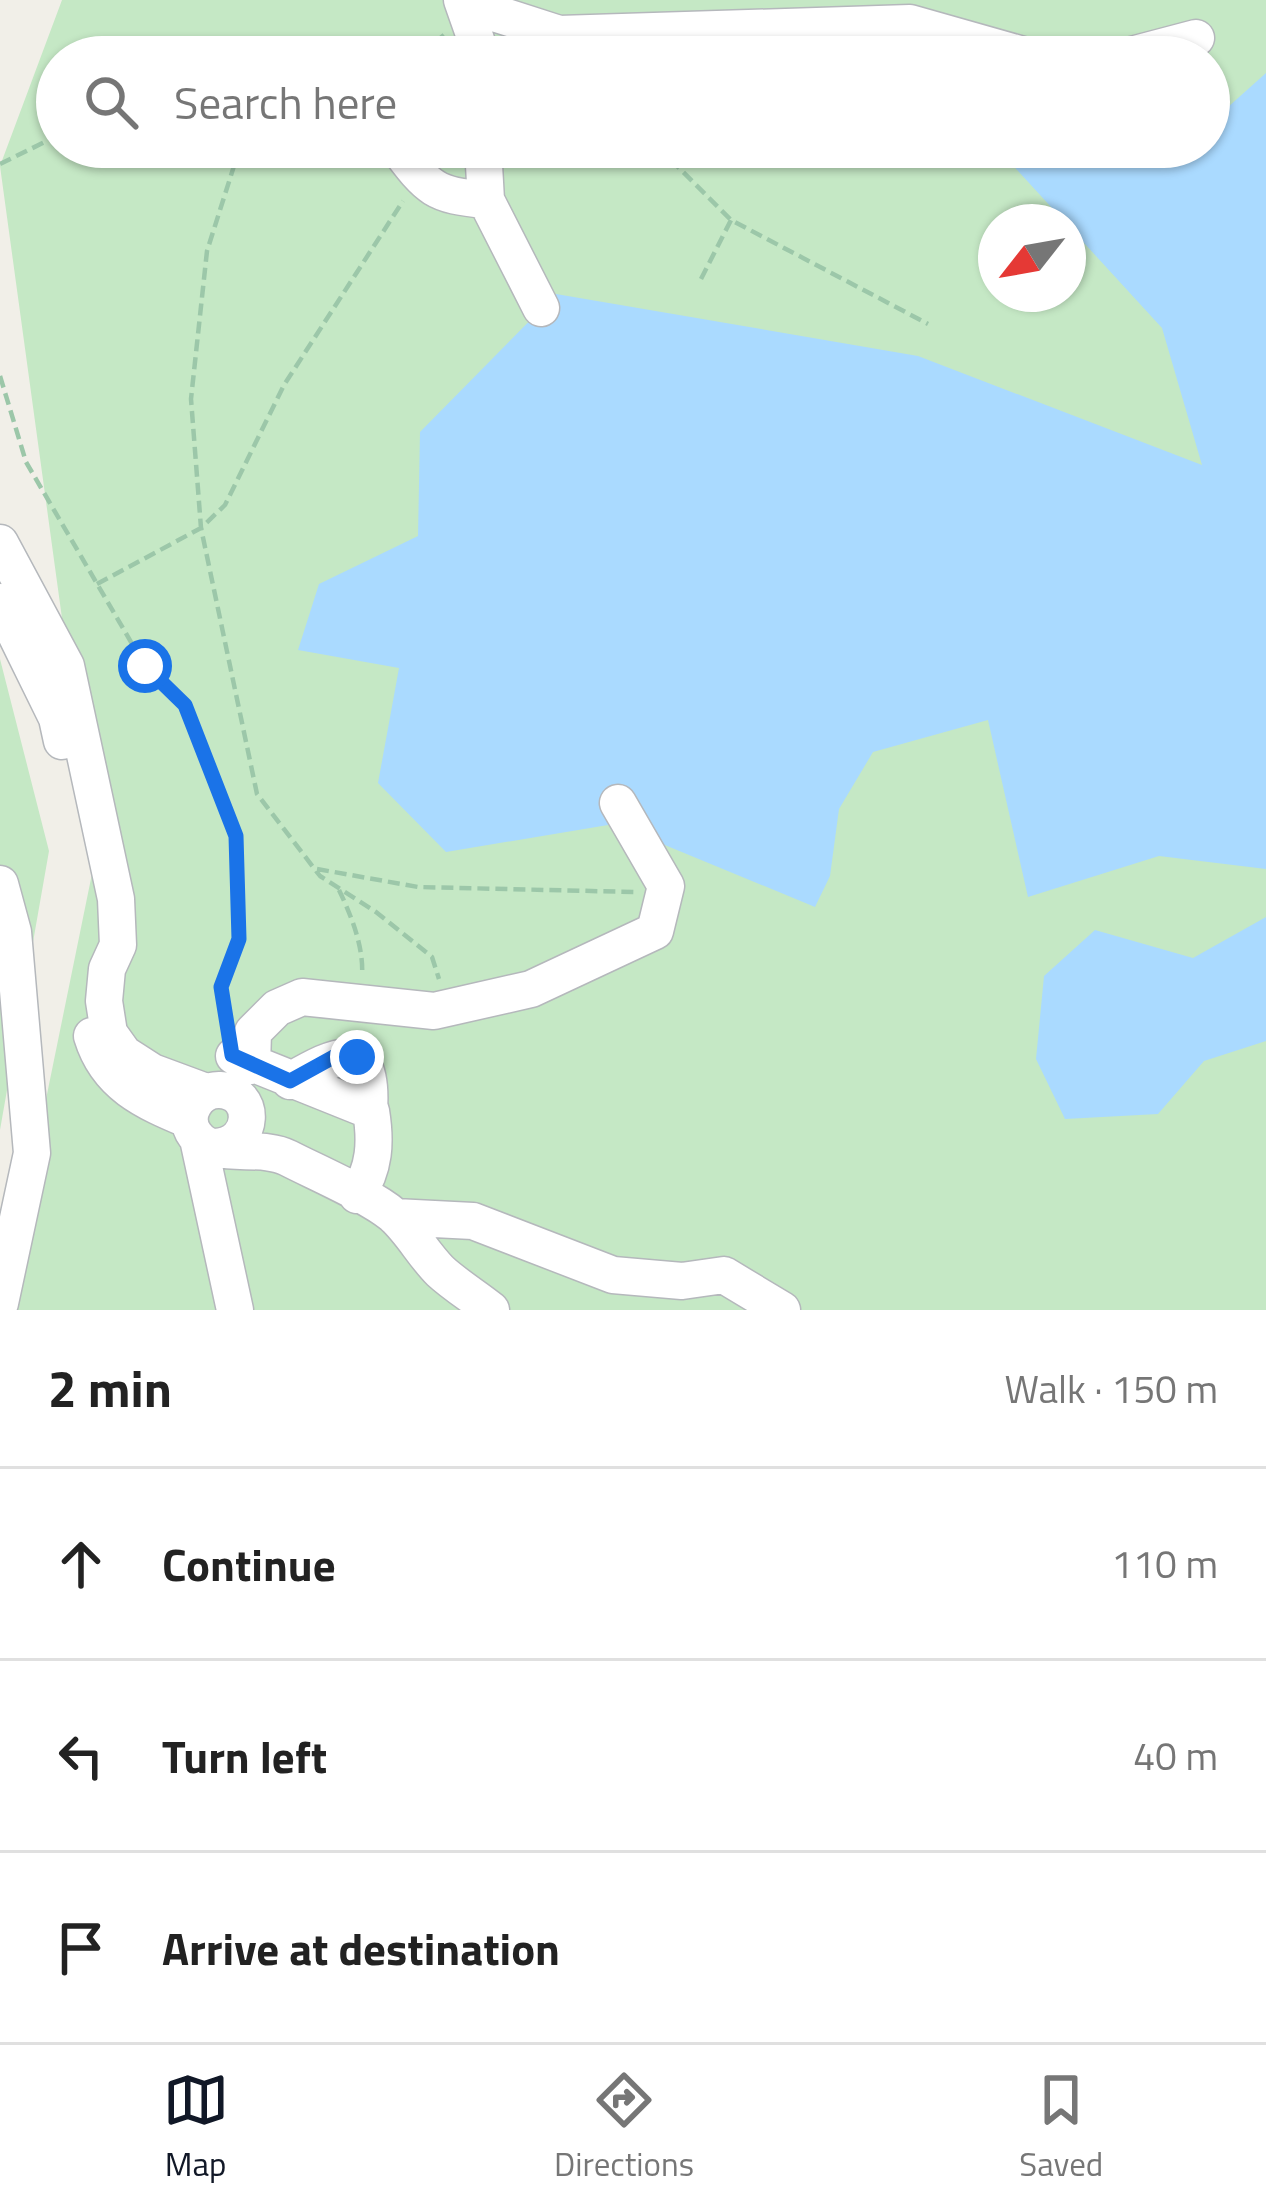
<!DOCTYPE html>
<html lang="en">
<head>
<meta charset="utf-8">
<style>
	:root { --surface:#fff; --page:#f6f6f6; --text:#222; --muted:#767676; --line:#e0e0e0; --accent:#111827 }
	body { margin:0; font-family:"Titillium Web",sans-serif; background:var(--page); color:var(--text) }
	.compass { position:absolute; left:978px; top:204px; width:108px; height:108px; border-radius:50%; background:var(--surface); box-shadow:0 3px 9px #0004; rotate:239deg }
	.stop { position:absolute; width:36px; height:36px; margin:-27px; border:9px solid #1a73e8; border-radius:50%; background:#fff }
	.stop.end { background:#1a73e8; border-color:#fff; box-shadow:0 3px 12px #0008 }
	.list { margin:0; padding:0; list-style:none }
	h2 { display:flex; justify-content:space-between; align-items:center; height:156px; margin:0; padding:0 48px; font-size:51px }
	h2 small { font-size:39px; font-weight:400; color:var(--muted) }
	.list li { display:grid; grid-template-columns:78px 1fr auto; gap:36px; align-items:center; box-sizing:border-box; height:192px; padding:0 48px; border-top:3px solid var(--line) }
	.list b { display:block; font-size:45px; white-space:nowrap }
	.list em { font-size:39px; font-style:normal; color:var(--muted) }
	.icon { flex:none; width:66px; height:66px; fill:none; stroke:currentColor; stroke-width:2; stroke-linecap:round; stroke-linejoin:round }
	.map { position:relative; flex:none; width:1266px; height:1310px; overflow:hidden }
	.search { position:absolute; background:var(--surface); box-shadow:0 3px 9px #0004; left:36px; right:36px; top:36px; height:132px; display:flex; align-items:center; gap:30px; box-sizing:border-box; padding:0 42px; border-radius:66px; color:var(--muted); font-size:45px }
	.sheet { height:732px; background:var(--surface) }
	nav { display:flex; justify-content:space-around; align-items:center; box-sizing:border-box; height:168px; border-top:3px solid var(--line); background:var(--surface); font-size:33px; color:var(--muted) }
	nav a { display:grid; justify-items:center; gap:6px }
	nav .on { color:var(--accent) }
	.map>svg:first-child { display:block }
	.green { fill:#c5e8c5; fill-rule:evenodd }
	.water { fill:#aadaff }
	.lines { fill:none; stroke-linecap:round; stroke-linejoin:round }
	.minor-casing { stroke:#b5b8bc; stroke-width:39 }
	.path { stroke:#9cc7a9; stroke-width:4.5; stroke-dasharray:12 6; stroke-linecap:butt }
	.minor { stroke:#fff; stroke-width:36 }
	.route { stroke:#1a73e8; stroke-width:15 }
</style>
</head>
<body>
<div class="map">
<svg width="1266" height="1310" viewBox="0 0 1266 1310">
	<rect width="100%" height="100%" fill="#f1efe8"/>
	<path class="green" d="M62 0H1266V1310H3L95 859 0 166ZM57 57H1209V147H57ZM996 222H1068V294H996Z
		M0 659 49 851 0 1130Z"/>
	<path class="water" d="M1266 73V869L1159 856 1028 897 988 720 873 752 839 809 830 876 815 907 614 824 446 852 378 783 399 668 298 650 319 584 418 536 420 432 556 294 918 356 1202 465 1162 328 996 147H1209V124Z
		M1266 917V1041L1204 1061 1158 1114 1065 1119 1036 1059 1044 976 1095 930 1193 958Z"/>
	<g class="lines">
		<defs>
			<path id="minor" d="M462 0 482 57
				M474 0 491 12 559 34 910 23 1030 57
				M1124 57 1196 38
				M397 147C429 189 433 195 486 200L484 165 490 147
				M486 200 541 308
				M0 543 66 666 116 899 118 945 107 969 104 1001 109 1033 124 1054 152 1072 206 1092
				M0 602 57 718 62 741
				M0 884 13 932 32 1153 0 1303
				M92 1036C107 1085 144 1101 189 1120
				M234 1056 371 1111C376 1142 375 1168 357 1195
				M252 1066 253 1032 277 1008 302 997 434 1011 531 989 655 931 666 886 618 803
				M290 1081C337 1054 374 1035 369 1110
				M198 1139 235 1310
				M215 1147C256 1145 257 1092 220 1090 197 1089 181 1116 195 1135 214 1162 259 1143 288 1158 315 1172 371 1196 393 1215 411 1231 423 1254 440 1271 455 1285 475 1297 491 1310
				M395 1217 473 1221 613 1275 682 1281 724 1275 782 1310"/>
		</defs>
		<use href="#minor" class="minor-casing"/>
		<path class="path" d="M271 57 283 53 358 57
			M409 57 423 52 444 35
			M240 147 207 251 191 399 201 528 257 794 320 876 376 912 432 957 439 979
			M658 147 731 220 928 324
			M0 164 57 136
			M701 279 731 220
			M0 376 26 462 145 666 185 705 236 836 239 939 221 987 226 1020
			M97 584 201 528 225 505 284 385 403 201
			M317 869 418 887 634 892
			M339 890C351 915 364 947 362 976"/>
		<use href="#minor" class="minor"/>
	</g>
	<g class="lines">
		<path class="route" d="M145 666 185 705 236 836 239 939 221 987 232 1055 290 1081 339 1054 357 1057"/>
	</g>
</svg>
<svg class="compass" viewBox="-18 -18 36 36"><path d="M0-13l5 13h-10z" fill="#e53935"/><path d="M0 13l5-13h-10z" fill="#767676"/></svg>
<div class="stop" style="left:145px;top:666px"></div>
<div class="stop end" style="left:357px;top:1057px"></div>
<div class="search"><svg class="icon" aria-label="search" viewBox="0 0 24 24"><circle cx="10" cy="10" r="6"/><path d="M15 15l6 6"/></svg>Search here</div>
</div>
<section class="sheet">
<h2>2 min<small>Walk · 150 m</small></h2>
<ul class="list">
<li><svg class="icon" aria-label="ahead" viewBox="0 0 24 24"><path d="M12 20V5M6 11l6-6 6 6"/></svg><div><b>Continue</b></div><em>110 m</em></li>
<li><svg class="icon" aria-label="left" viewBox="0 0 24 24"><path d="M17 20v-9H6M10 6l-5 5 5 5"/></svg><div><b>Turn left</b></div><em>40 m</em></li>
<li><svg class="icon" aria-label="arrive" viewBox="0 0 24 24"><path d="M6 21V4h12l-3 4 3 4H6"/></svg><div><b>Arrive at destination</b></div></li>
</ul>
</section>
<nav>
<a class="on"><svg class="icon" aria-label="map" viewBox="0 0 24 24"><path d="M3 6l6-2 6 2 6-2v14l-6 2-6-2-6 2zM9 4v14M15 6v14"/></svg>Map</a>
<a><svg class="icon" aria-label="directions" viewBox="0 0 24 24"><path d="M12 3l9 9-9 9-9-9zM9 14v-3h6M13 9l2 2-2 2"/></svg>Directions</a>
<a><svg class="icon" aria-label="saved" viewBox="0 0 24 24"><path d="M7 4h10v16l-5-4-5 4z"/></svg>Saved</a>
</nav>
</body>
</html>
